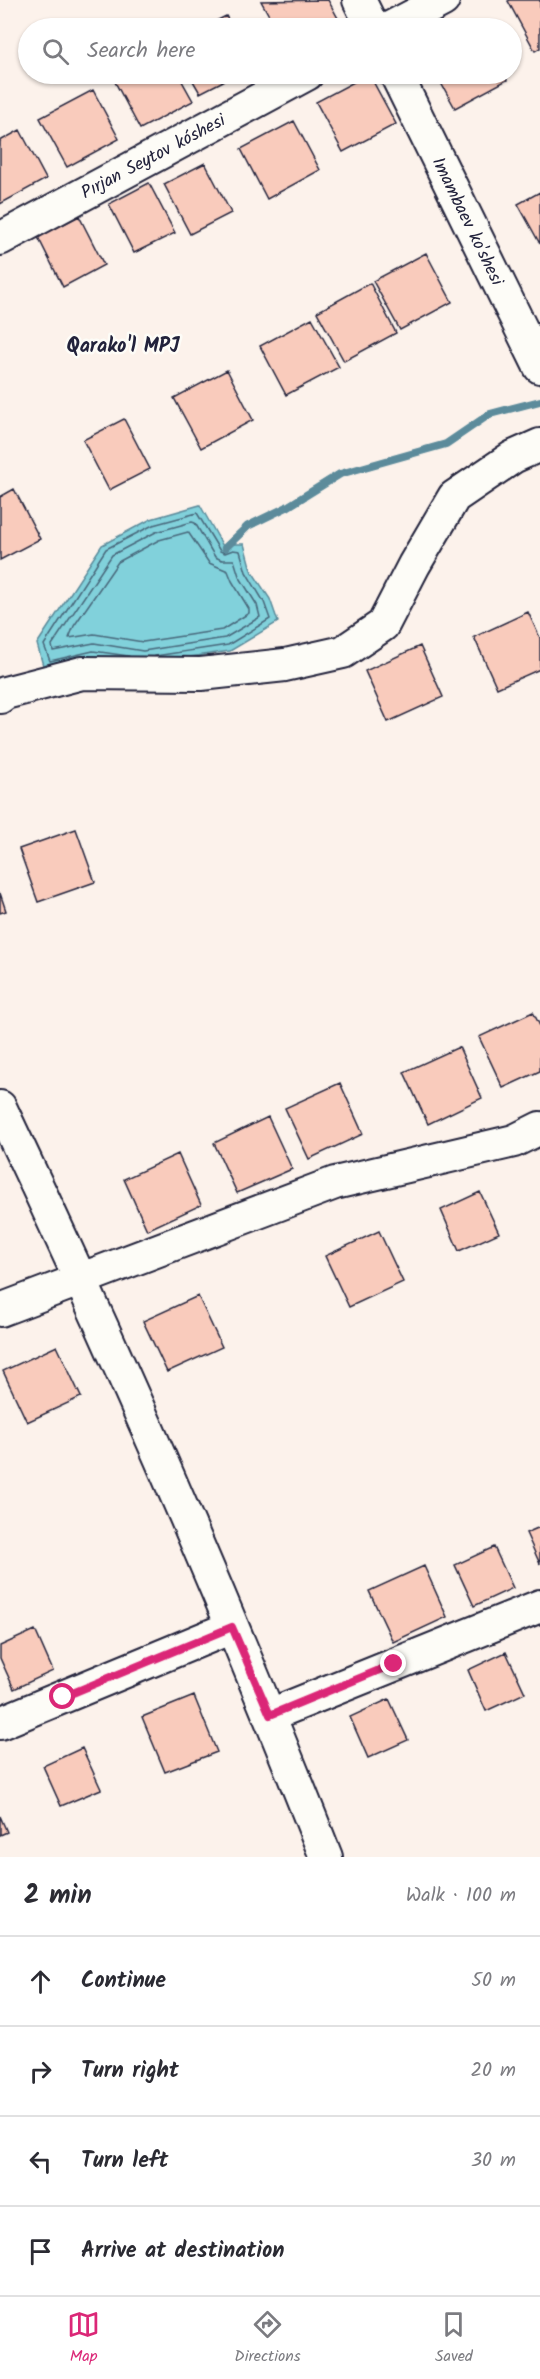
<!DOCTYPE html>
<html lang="en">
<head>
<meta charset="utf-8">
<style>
	:root { --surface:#fff; --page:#f2f2f3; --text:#2b2b33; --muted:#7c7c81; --line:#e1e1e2; --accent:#db2777 }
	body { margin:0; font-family:Kalam,sans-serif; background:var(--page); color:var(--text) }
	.stop { position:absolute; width:18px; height:18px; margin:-14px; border:4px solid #db2777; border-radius:50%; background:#fff }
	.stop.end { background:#db2777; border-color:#fff; box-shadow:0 2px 6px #0008 }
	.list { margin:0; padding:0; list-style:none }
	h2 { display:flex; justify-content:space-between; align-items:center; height:78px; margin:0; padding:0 24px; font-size:26px }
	h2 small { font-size:20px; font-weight:400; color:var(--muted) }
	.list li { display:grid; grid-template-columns:39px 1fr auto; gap:18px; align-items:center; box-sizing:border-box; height:90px; padding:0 24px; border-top:2px solid var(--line) }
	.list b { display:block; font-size:22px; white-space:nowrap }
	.list em { font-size:20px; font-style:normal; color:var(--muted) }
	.icon { flex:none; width:33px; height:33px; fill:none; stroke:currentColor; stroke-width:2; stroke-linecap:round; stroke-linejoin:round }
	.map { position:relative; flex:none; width:540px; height:1857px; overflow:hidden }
	.search { position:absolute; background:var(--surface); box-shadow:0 2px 4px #0004; left:18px; right:18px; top:18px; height:66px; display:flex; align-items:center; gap:15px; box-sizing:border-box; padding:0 21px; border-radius:33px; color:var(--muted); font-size:22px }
	.sheet { height:438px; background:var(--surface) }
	nav { display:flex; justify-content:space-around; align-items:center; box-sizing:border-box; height:84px; border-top:2px solid var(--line); background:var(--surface); font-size:16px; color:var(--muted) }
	nav a { display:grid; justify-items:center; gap:3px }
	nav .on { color:var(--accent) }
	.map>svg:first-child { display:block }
	.water { fill:#81d1db; stroke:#5b8b9b; stroke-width:1.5 }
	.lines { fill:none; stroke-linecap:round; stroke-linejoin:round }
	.shore { stroke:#48687b; stroke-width:1.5 }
	.stream { stroke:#5b8b9b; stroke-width:8 }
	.building { fill:#f9cbbc; stroke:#22223b; stroke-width:1.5 }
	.street-casing { stroke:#22223b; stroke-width:36 }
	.street { stroke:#fdfcf7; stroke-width:32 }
	.route { stroke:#db2777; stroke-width:8 }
	.labels { text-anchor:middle; stroke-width:5; stroke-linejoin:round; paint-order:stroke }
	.street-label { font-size:18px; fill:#22223b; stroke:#fdfcf7 }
	.neighbourhood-label { font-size:20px; font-weight:bold; fill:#22223b; stroke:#fdfcf7 }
</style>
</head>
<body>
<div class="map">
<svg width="540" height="1857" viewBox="0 0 540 1857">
	<rect width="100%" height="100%" fill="#fcf2eb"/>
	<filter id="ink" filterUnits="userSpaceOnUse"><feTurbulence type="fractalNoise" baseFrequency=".0167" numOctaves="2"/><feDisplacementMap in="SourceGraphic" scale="12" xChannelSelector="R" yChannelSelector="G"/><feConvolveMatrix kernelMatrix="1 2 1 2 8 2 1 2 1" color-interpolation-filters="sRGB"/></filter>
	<g filter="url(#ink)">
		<path class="water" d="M200 505 224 548 230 544H244L251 570 270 599 278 622 230 651 142 664 94 657 44 669 37 644 102 545 151 519Z"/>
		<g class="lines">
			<path class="shore" d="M192 522 195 523 215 557 222 560H234L239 576 257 605 260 617 225 638 143 651 94 643 53 651 52 645 112 555 156 532Z
				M188 532 209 563 228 571 232 581 249 609V613L222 630 143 642 94 634 69 638 74 626 118 562 159 540Z
				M129 656 93 651 50 661 44 645 106 549 153 525 197 513 220 551 225 553 233 550 240 551 246 572 264 602 270 619 228 645 155 656"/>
			<path class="stream" d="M225 548 248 526 287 507 340 474 446 444 490 414 540 401"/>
		</g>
		<path class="building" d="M328 0 340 22 327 28H276L261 1Z
			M510 0H540V48L535 51 508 1Z
			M226 16 233 28H202Z
			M125 74H178L193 101 140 129 114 80Z
			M189 74H237L200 93Z
			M369 74 396 124 343 152 316 102Z
			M436 74H504L507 80 455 108Z
			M93 90 119 139 67 167 40 118Z
			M294 121 320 170 267 199 241 149Z
			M20 130 46 179 0 204V141Z
			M205 163 231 213 190 234 164 184Z
			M149 183 175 233 134 253 109 204Z
			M540 192V244L518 204Z
			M79 216 104 265 63 287 38 237Z
			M426 253 452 302 400 330 373 281Z
			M370 283 396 333 344 361 317 312Z
			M312 318 339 367 286 395 260 346Z
			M227 370 253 420 201 448 174 398Z
			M124 419 150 469 109 490 83 440Z
			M14 489 40 539 0 560V497Z
			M528 612 540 638V669L497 688 474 637Z
			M420 646 443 697 388 722 365 671Z
			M76 829 95 882 38 902 19 849Z
			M0 893 6 911 0 913Z
			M533 1012 540 1026V1071L503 1088 479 1037Z
			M459 1047 482 1098 428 1124 404 1072Z
			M340 1083 363 1134 309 1159 285 1108Z
			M268 1117 292 1169 237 1193 214 1143Z
			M178 1154 201 1205 147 1230 124 1179Z
			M480 1192 499 1233 459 1251 441 1210Z
			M379 1231 403 1282 349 1307 325 1256Z
			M198 1296 222 1347 167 1372 143 1321Z
			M57 1346 81 1397 27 1422 3 1371Z
			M540 1527V1564L526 1533Z
			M494 1547 513 1588 474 1606 455 1565Z
			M424 1566 447 1617 393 1642 369 1591Z
			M35 1630 53 1671 14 1689 0 1658V1646Z
			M506 1652 525 1693 486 1711 468 1670Z
			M194 1696 217 1752 165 1772 142 1717Z
			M389 1699 408 1740 368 1758 350 1717Z
			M82 1748 101 1789 61 1806 43 1766Z
			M0 1816 7 1832 0 1835Z"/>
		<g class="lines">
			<defs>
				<path id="street" d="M359 0 373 28
					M390 28 443 0
					M396 74 540 367
					M0 239 307 74
					M0 697 5 693 82 673 201 674 285 665 343 652 383 625 414 565 454 497 513 457 540 445
					M0 1107C117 1353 226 1603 326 1857
					M0 1310 335 1183 514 1141 540 1128
					M270 1715 540 1606
					M0 1723 232 1627"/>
			</defs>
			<use href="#street" class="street-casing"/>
			<use href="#street" class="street"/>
		</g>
	</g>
	<g class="lines" filter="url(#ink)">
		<path class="route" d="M63 1697 232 1627 270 1715 394 1664"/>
	</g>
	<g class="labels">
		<g class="street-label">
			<text transform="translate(153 156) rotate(-28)" y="6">Pırjan Seytov kóshesi</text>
			<text transform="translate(468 221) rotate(64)" y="6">Imambaev ko'shesi</text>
		</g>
		<g class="neighbourhood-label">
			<text x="123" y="352">Qarako'l MPJ</text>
		</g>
	</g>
</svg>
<div class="stop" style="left:63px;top:1697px"></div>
<div class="stop end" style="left:394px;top:1664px"></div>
<div class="search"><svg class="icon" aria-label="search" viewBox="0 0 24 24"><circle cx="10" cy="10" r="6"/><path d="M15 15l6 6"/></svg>Search here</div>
</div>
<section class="sheet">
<h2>2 min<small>Walk · 100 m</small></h2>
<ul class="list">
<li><svg class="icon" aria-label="ahead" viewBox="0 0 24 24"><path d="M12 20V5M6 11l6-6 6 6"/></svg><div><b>Continue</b></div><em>50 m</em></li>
<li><svg class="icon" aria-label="right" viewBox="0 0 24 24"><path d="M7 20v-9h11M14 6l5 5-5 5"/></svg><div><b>Turn right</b></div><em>20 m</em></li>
<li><svg class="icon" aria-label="left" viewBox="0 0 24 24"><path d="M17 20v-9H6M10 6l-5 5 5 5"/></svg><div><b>Turn left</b></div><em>30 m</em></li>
<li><svg class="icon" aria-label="arrive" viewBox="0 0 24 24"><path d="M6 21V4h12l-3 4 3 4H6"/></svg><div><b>Arrive at destination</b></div></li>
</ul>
</section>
<nav>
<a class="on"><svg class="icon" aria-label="map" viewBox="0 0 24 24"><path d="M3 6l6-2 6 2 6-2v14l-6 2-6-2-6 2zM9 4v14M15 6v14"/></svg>Map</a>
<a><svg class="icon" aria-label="directions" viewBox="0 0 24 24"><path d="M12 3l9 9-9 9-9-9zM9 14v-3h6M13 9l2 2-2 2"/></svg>Directions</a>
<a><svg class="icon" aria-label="saved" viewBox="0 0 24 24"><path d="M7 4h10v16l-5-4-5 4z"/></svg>Saved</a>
</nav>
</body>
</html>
